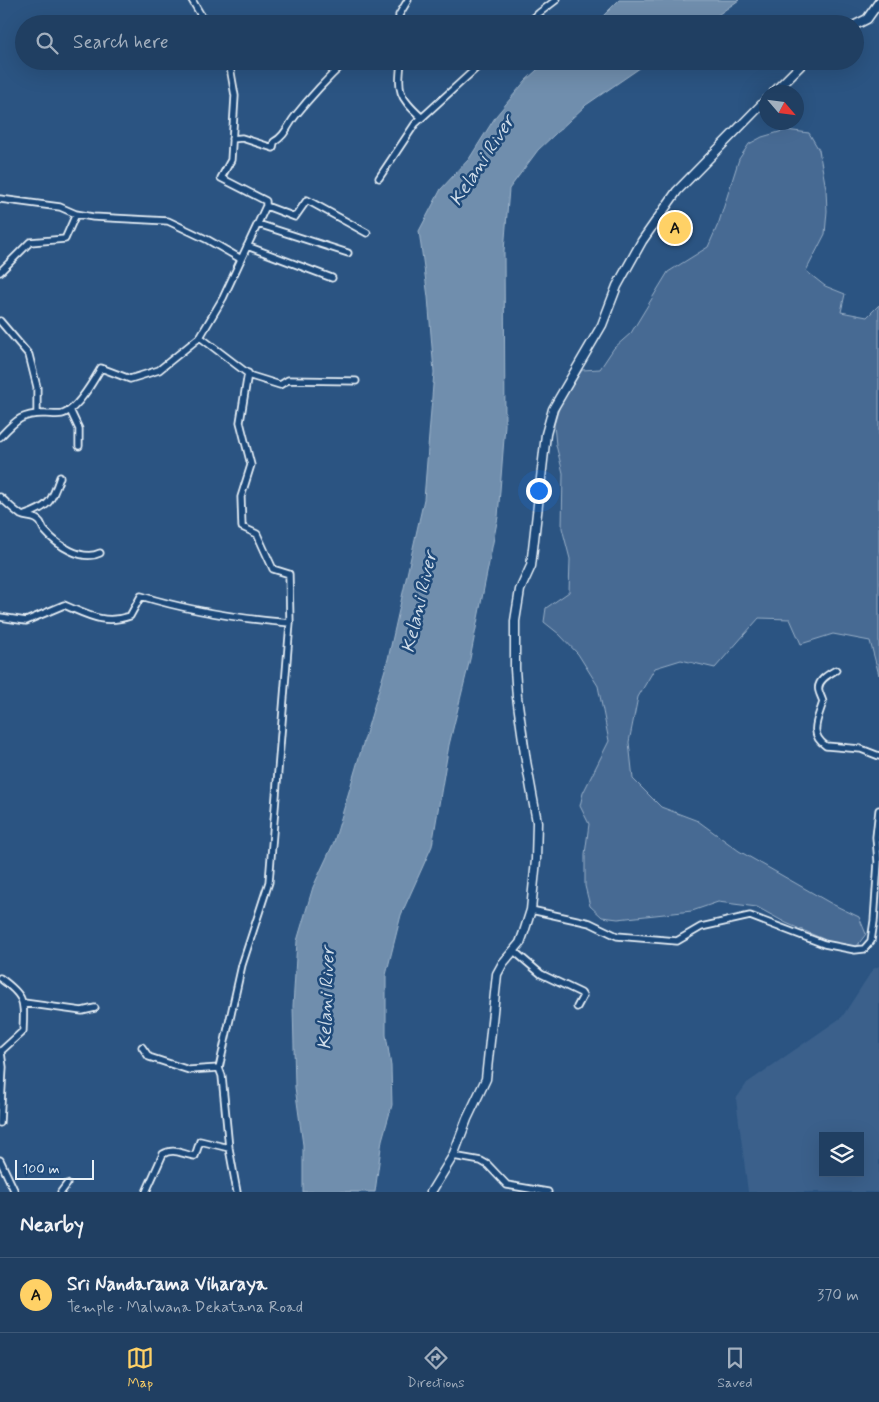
<!DOCTYPE html>
<html lang="en">
<head>
<meta charset="utf-8">
<style>
	:root { --surface:#203f62; --page:#2d4a6b; --text:#f1f3f6; --muted:#a2afbe; --line:#3d5877; --accent:#ffd166 }
	body { margin:0; font-family:Mynerve,sans-serif; background:var(--page); color:var(--text) }
	.controls { position:absolute; right:15px; bottom:15px; display:grid; overflow:hidden; border-radius:0px; box-shadow:0 5px 20px #0002 }
	.controls button { width:45px; height:45px; display:grid; place-items:center; padding:0; border:0; border-bottom:1px solid var(--line); background:var(--surface); color:var(--text); font:25px sans-serif }
	.compass { position:absolute; left:759px; top:85px; width:45px; height:45px; border-radius:50%; background:var(--surface); box-shadow:0 5px 20px #0002; rotate:118deg }
	.scale { position:absolute; left:15px; bottom:12px; width:79px; box-sizing:border-box; padding-left:5px; border:2px solid #e8f1f8; border-top:0; font-size:14px; line-height:18px; white-space:nowrap; color:#e8f1f8; -webkit-text-stroke:4px #1f4a7a; paint-order:stroke }
	.you { position:absolute; left:538px; top:490px; width:18px; height:18px; margin:-12px; border:4px solid #fff; border-radius:50%; background:#1a73e8; box-shadow:0 0 0 8px #1a73e833 }
	.badge { display:grid; place-items:center; width:32px; height:32px; border-radius:50%; background:var(--accent); color:#111; font-size:16px; font-weight:700 }
	.pin { position:absolute; translate:-50% -50%; border:2px solid #fff; box-shadow:0 1px 5px #0006 }
	.list { margin:0; padding:0; list-style:none }
	h2 { display:flex; justify-content:space-between; align-items:center; height:65px; margin:0; padding:0 20px; font-size:21px }
	h2 small { font-size:16px; font-weight:400; color:var(--muted) }
	.list li { display:grid; grid-template-columns:32px 1fr auto; gap:15px; align-items:center; box-sizing:border-box; height:75px; padding:0 20px; border-top:1px solid var(--line) }
	.list b { display:block; font-size:19px; white-space:nowrap }
	.list p { margin:0; font-size:16px; white-space:nowrap; color:var(--muted) }
	.list em { font-size:16px; font-style:normal; color:var(--muted) }
	.icon { flex:none; width:28px; height:28px; fill:none; stroke:currentColor; stroke-width:2; stroke-linecap:round; stroke-linejoin:round }
	.map { position:relative; flex:none; width:879px; height:1192px; overflow:hidden }
	.search { position:absolute; background:var(--surface); box-shadow:0 5px 20px #0002; left:15px; right:15px; top:15px; height:55px; display:flex; align-items:center; gap:12px; box-sizing:border-box; padding:0 18px; border-radius:28px; color:var(--muted); font-size:19px }
	.sheet { height:140px; background:var(--surface) }
	nav { display:flex; justify-content:space-around; align-items:center; box-sizing:border-box; height:70px; border-top:1px solid var(--line); background:var(--surface); font-size:14px; color:var(--muted) }
	nav a { display:grid; justify-items:center; gap:2px }
	nav .on { color:var(--accent) }
	.map>svg:first-child { display:block }
	.built { fill:#3a608b; fill-rule:evenodd }
	.green { fill:#476b93; stroke:#98aec6 }
	.water { fill:#708ead; stroke:#a0b6cb }
	.lines { fill:none; stroke-linecap:round; stroke-linejoin:round }
	.minor-casing { stroke:#e8f1f8; stroke-width:9 }
	.major-casing { stroke:#e8f1f8; stroke-width:11 }
	.minor { stroke:#1f4a7a; stroke-width:5.5 }
	.major { stroke:#1f4a7a; stroke-width:8 }
	.labels { text-anchor:middle; stroke-width:5; stroke-linejoin:round; paint-order:stroke }
	.water-label { font-size:19px; font-style:italic; fill:#d0dde9; stroke:#1f4a7a }
</style>
</head>
<body>
<div class="map">
<svg width="879" height="1192" viewBox="0 0 879 1192">
	<rect width="100%" height="100%" fill="#2b5482"/>
	<filter id="ink" filterUnits="userSpaceOnUse"><feTurbulence type="fractalNoise" baseFrequency=".02" numOctaves="2"/><feDisplacementMap in="SourceGraphic" scale="10" xChannelSelector="R" yChannelSelector="G"/><feConvolveMatrix kernelMatrix="1 2 1 2 8 2 1 2 1" color-interpolation-filters="sRGB"/></filter>
	<g filter="url(#ink)">
		<path class="built" d="M879 966V1192H748L736 1099 747 1083 842 1017 873 969ZM823 1136H860V1173H823Z"/>
		<path class="green" d="M786 130 809 133 819 150 826 189 827 211 825 234 806 271 825 286 845 294 841 312 867 317 879 305V675L870 641 833 634 801 644 790 619 759 618 715 668 681 660 655 668 638 697 629 742 633 779 661 807 698 821 739 851 832 904 859 917 866 934 857 946 835 944 786 923 757 907 718 902 692 911 618 919 602 917 590 906 585 886V854L589 824 580 806 583 793 609 741 598 686 578 654 559 634 544 622 546 608 569 592 570 559 562 528 563 473 556 445 554 425 560 405 582 370 600 369 614 348 631 333 668 272 708 247 719 222 739 159 749 144 762 137Z"/>
		<path class="water" d="M619 0H739L705 24H595Z
			M547 61H650L586 105 538 150 509 189 504 251 505 425 498 517 470 659 449 745 432 846 401 915 386 975V1035L391 1066 392 1105 382 1140 375 1192H303V1145L295 1087 293 1006 297 941 313 887 334 842 388 659 424 499 434 372 428 297 419 231 441 189 469 159 496 116 526 80Z"/>
		<g class="lines">
			<defs>
				<path id="minor" d="M192 0 206 24
					M399 24V15L408 0
					M527 24 539 13 556 0
					M229 61 235 96 231 160 221 178 266 201V206
					M401 61C398 92 398 96 421 117
					M232 139 242 138 273 148 274 142C286 135 287 126 296 115 311 96 328 78 346 61
					M379 178 415 124 484 61
					M0 199 60 207 76 214 93 217 168 221 208 240 241 259
					M258 224 348 253
					M247 246 332 278
					M0 272 30 242 65 239 76 214
					M0 321 29 355 37 387V414
					M200 337 251 376 280 385 288 380 356 381
					M70 410 79 429V446
					M0 437C16 420 22 413 46 414 52 414 60 416 65 413 78 408 94 380 101 368L130 379 159 370 200 337 223 298 266 206 295 217 307 200 367 233
					M0 497C7 503 14 510 21 515 27 518 34 516 39 521 42 523 42 528 45 531 57 545 82 562 100 553
					M25 515C50 507 52 500 60 477
					M0 617 26 621 64 605C88 615 104 625 130 616L141 596C187 610 242 619 290 623
					M836 670C829 674 816 681 819 691 820 695 822 698 823 702 818 719 808 734 826 746L861 749 879 756
					M531 910 590 923 617 936 677 941 701 927 750 916 824 944 855 950 864 949 871 941 874 921 878 862 876 837 879 810
					M514 951 541 974 581 993 583 996 577 1007
					M0 978C26 997 24 1001 23 1031L0 1052
					M24 1003 82 1011 95 1008
					M142 1047 149 1057 189 1070 219 1068 222 1076 229 1148 237 1192
					M219 1068 242 965 269 882 290 623 289 574 273 569 257 534 242 527 241 497 251 465 240 422 248 373
					M0 1123 3 1067 1 1052
					M453 1156 481 1161 488 1165 507 1185 548 1192
					M0 1160 15 1192
					M61 1192 67 1184
					M146 1192 163 1154C174 1147 183 1155 195 1156L200 1141 229 1148"/>
				<path id="major" d="M855 25 867 19 879 2
					M774 92 805 61
					M431 1192 453 1156 467 1119 486 1079 497 974 503 963 520 943 524 932 531 910 536 860 537 822 526 761 517 697 515 669V621L520 590 531 566 546 434 553 409 602 325 617 286 642 241 677 191 766 100"/>
			</defs>
			<use href="#minor" class="minor-casing"/>
			<use href="#major" class="major-casing"/>
			<use href="#minor" class="minor"/>
			<use href="#major" class="major"/>
		</g>
	</g>
	<g class="labels">
		<g class="water-label">
			<text transform="translate(481 160) rotate(-57)" y="7">Kelani River</text>
			<text transform="translate(418 602) rotate(-77)" y="7">Kelani River</text>
			<text transform="translate(325 998) rotate(-88)" y="7">Kelani River</text>
		</g>
	</g>
</svg>
<div class="controls">
<button><svg class="icon" aria-label="layers" viewBox="0 0 24 24"><path d="M12 4l9 5-9 5-9-5zM3 14l9 5 9-5"/></svg></button>
</div>
<svg class="compass" viewBox="-18 -18 36 36"><path d="M0-13l5 13h-10z" fill="#e53935"/><path d="M0 13l5-13h-10z" fill="#a2afbe"/></svg>
<div class="scale">100 m</div>
<div class="you"></div>
<div class="pin badge" style="left:675px;top:228px">A</div>
<div class="search"><svg class="icon" aria-label="search" viewBox="0 0 24 24"><circle cx="10" cy="10" r="6"/><path d="M15 15l6 6"/></svg>Search here</div>
</div>
<section class="sheet">
<h2>Nearby<small></small></h2>
<ul class="list">
<li><span class="badge">A</span><div><b>Sri Nandarama Viharaya</b><p>Temple · Malwana Dekatana Road</p></div><em>370 m</em></li>
</ul>
</section>
<nav>
<a class="on"><svg class="icon" aria-label="map" viewBox="0 0 24 24"><path d="M3 6l6-2 6 2 6-2v14l-6 2-6-2-6 2zM9 4v14M15 6v14"/></svg>Map</a>
<a><svg class="icon" aria-label="directions" viewBox="0 0 24 24"><path d="M12 3l9 9-9 9-9-9zM9 14v-3h6M13 9l2 2-2 2"/></svg>Directions</a>
<a><svg class="icon" aria-label="saved" viewBox="0 0 24 24"><path d="M7 4h10v16l-5-4-5 4z"/></svg>Saved</a>
</nav>
</body>
</html>
